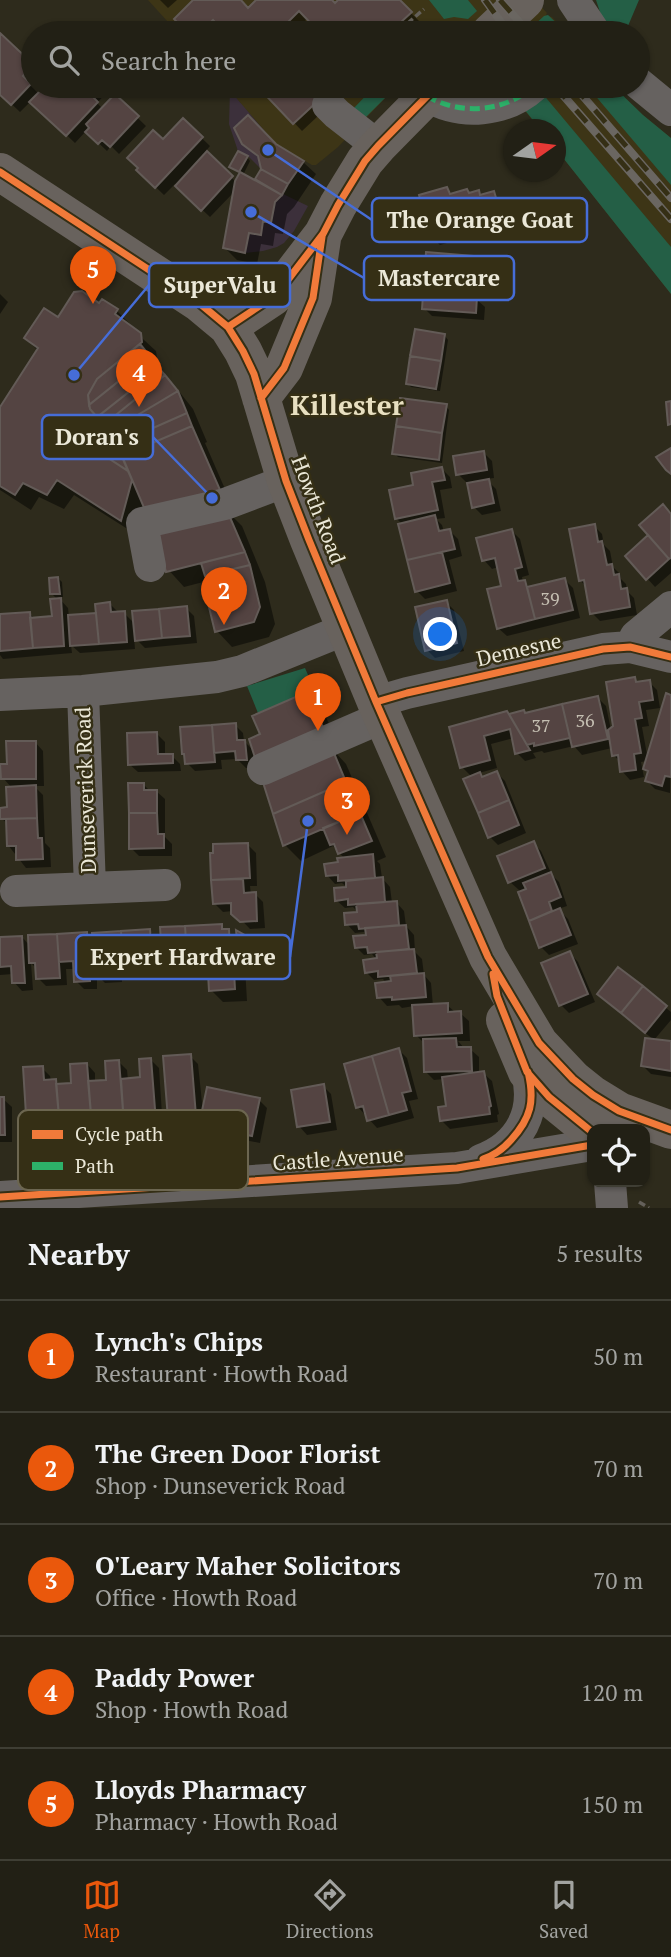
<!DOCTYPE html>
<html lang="en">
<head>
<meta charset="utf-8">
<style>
	:root { --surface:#222015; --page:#2e2d22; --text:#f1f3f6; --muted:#a2a3a0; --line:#3f3e34; --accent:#ea580c }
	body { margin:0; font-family:"PT Serif",serif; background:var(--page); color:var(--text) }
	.controls { position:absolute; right:21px; bottom:21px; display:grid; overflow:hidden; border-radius:14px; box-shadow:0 2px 5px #0004 }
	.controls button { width:63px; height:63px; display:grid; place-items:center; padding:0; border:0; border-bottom:2px solid var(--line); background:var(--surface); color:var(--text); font:35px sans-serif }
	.compass { position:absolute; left:503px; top:119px; width:63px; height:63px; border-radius:50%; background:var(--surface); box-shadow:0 2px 5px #0004; rotate:76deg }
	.you { position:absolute; left:441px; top:635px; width:24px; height:24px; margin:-18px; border:5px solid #fff; border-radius:50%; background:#1a73e8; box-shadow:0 0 0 10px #1a73e833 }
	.badge { display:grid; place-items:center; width:46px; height:46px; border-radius:50%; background:var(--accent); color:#fff; font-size:23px; font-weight:700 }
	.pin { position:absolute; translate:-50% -58px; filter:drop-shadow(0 2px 4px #0008) }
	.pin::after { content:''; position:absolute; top:37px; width:24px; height:21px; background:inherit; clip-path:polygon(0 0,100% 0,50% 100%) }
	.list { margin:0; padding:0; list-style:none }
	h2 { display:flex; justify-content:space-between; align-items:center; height:91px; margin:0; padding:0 28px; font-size:30px }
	h2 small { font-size:23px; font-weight:400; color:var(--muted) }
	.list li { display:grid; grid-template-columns:46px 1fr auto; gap:21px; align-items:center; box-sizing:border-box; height:112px; padding:0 28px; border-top:2px solid var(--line) }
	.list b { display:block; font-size:26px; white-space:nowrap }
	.list p { margin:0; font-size:23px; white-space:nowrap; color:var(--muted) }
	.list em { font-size:23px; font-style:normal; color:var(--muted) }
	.icon { flex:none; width:38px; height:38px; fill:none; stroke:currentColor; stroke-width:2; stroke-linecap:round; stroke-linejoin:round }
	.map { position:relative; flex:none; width:671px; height:1208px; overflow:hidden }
	.search { position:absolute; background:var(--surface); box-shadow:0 2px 5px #0004; left:21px; right:21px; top:21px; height:77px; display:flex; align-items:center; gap:18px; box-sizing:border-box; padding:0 24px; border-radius:38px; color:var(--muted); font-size:26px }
	.sheet { height:651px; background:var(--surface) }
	nav { display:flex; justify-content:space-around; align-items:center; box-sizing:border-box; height:98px; border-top:2px solid var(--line); background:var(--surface); font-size:19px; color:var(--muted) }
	nav a { display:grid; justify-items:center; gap:4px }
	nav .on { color:var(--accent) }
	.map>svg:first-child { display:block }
	.commercial { fill:#3c303b }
	.built { fill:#3d3516 }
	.green { fill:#245f46 }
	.shadow { fill:#0007 }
	.building { fill:#544442; stroke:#635b57; stroke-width:2 }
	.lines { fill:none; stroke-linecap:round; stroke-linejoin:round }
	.path { stroke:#64605a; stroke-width:3.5; stroke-dasharray:7 3.5; stroke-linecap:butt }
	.minor { stroke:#666260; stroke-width:32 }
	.major { stroke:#68625d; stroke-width:38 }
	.rail-casing { stroke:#6a6661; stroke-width:8 }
	.rail { stroke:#352f15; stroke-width:5; stroke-dasharray:16; stroke-linecap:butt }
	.quiet { stroke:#2db169; stroke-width:5; stroke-dasharray:10 5; stroke-linecap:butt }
	.cycleway-casing { stroke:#352f15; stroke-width:11 }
	.cycleway { stroke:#f17a3a; stroke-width:7 }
	.labels { text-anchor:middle; stroke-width:5; stroke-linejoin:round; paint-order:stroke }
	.number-label { font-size:18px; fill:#c5bfb2 }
	.street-label { font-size:21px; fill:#ebe8d8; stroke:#352f15 }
	.district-label { font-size:28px; font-weight:bold; fill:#e8e0c1; stroke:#352f15 }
	.key { fill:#352f15; stroke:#6c6650; stroke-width:2 }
	.key-label { font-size:19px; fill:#ebe8d8 }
	.leader { fill:none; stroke:#466dd8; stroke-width:2.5 }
	.callout-dot { fill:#466dd8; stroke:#352f15; stroke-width:2.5 }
	.callout { fill:#352f15; stroke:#466dd8; stroke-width:2.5 }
	.callout-label { font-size:23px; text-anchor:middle; font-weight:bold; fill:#ebe8d8 }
</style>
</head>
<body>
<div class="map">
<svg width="671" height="1208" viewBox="0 0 671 1208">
	<rect width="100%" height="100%" fill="#2e2b1c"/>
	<path class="commercial" d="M230 90 276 144 304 161 283 194 308 206 294 231 284 243 277 247 263 251 245 253 223 248 235 181 240 172 255 179 261 169 248 156 238 151 229 124Z"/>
	<path class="built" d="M148 0H535L547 13 546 15 552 17 567 33H457L451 27 444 33H178Z
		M226 86H397L338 147 316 165H312L276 144Z
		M504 86H613L643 115 671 138V294L556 149V130L540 129Z"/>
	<path class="green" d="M429 0H468L477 11 468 19 454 17 444 19Z
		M596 0H639L625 33H614L601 15Z
		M548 15 567 33H538L532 27 544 16Z
		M375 86H397L364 119 354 108Z
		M587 86H613L643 115 671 138V185Z
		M542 93 671 247V294L556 149V130L540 129 520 104Z
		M305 668 314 689 258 713 247 686Z"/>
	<path class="shadow" d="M160 0H177L168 8Z
		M196 0H238L248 10 258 0H330L335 5 341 0H398L419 21 406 33H323L308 18 294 32 295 33H228L222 27 215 33H190L177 19Z
		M0 36 33 67V82L30 85 39 94 47 86H109L111 88 97 103 103 109 115 96 146 126 119 154 111 146 107 151 86 131 75 143 31 101 20 112 0 93Z
		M259 86H350L302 131Z
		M183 120 210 146 205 152 236 182 241 174 231 167 247 157 250 161 243 175 256 181 263 169 261 160 243 143 276 146 303 162 316 174 294 207 287 214 283 234 275 233 273 246 261 244 257 264 237 260 225 248 235 191 210 217 175 184 164 195 138 170Z
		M447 189 453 195 467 191 471 195 478 192 482 196 493 193 505 205 515 238 503 241 492 230 440 245 428 233Z
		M428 254 498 259 512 275 511 280 507 284 467 281 466 298 476 299 485 307 484 320 432 316 424 308Z
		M0 294 8 302 0 314Z
		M100 306 117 311 133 327 131 328 156 351 157 358 154 360 193 409 207 442 205 443 235 512 229 513 242 526 265 582 275 624 269 637 232 647 217 631 229 599 226 590 222 591 211 580 184 587 137 535 74 495 64 509 39 497 31 510 0 490V410L38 351 26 338 58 319Z
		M445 336 448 340 440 391 411 387 407 383Z
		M446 406 449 410 442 463 398 457 394 453Z
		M484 453 492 461 494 478 486 479 496 489 501 511 482 515 474 507 469 482H466L458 474Z
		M441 468 450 477 452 488 440 490 445 518 436 519 442 525 444 532 449 530 458 539 462 556 449 560 457 591 425 599 417 591 401 525H403L396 518 415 486Z
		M671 515V573L655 587 627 556Z
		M594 526 602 534 604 545 610 551 613 567 620 574 621 579 626 584 627 591 634 598 637 615 600 621 592 613 587 588 580 580Z
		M512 531 520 539 529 575 522 577 523 582 531 588 565 580 573 588 580 618 507 636 498 628 503 587 498 567 492 569 484 560Z
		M58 578 62 582 63 597H58L68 608 69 617 98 615 110 604 119 613H124L135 624 186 608 194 616 197 643 145 648 134 637 135 649 80 653 71 645 72 653 3 659 0 655V616L29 613 35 619 54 618 58 600 52 594Z
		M446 602 454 610 464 651 435 658 427 650Z
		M634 679 639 683 649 682 657 690 660 708 646 710 649 726 642 727 648 760 671 696 670 793 655 789 647 781 649 773 645 768 647 761 641 762 644 777 630 780 622 771 621 762 613 755 612 748 582 755 574 746 544 753 542 751 533 753 536 758 525 761 517 753 514 738 491 744 497 768 479 773 484 778 497 773 505 781 526 833 498 845 490 837 472 777 462 767 451 728 524 712 526 714 598 698 606 706 611 730 615 726Z
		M307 694 323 710 340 750 335 752 346 764 386 857 377 861 380 864 382 878 390 887 392 903 396 902 404 911 406 926 414 935 415 952 422 959 424 975 431 983 433 1006 447 1005 456 1013H460L469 1021 470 1041H458L465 1049H470L479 1057V1073H483L492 1081 499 1114 497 1115 498 1122 450 1129 442 1121 448 1108 444 1079 434 1080 425 1071V1044L416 1035 414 1006 402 1008 399 1005 387 1006 379 997 387 984 383 979 374 980 366 972 377 960 372 954 364 955 356 947 369 936 364 932 355 933 347 924 359 913 353 907 345 908 336 900 348 888 342 883 335 884 327 875 345 859 333 846 301 861 285 845 262 735Z
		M235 725 243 733 244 741 253 750 254 767 246 768 237 759 221 760 222 769 195 771 187 763Z
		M157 734 165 742V756H172L180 764 181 771 138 772 129 764Z
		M35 742 43 751 44 786H34L43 795 45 843 50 848 51 867 26 868 8 845V824L2 819 9 809 12 788 3 778 8 765Z
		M143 784 150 791H156L165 799V837L172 844V856H139L131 848Z
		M533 843 541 851 552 875 559 882 567 906 558 909 568 919 578 944 549 955 541 947 519 890 510 882Z
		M248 845 256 853 257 886H250L251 895 255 894 263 902 265 928 250 929 233 911 223 912 215 904 212 854Z
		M221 926 239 942 238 933 264 952 244 954 241 951 242 963 245 967 247 1001 223 1002 211 990 209 967H201L196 963 171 965 163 956Z
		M149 931 158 939 159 965 121 967 122 982 105 983 97 975V989H84L76 981V969H66L67 985 46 986 38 978 37 969 31 963 33 990 22 991 14 982 13 974 0 975V939L22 937 30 946V937L86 934 95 942Z
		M570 953 578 962 595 1002 569 1013 561 1005Z
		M618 969 671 1012V1020L654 1040 607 1002Z
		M671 1043V1077L651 1074 643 1066Z
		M399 1050 407 1058 418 1099 409 1101 414 1118 377 1128 358 1107Z
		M190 1056 198 1064 203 1112 259 1100 267 1108 260 1143 209 1133 200 1124 178 1126 170 1118Z
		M151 1060 159 1068 163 1130 37 1139 29 1130 42 1068 50 1076 51 1081H56L60 1085 73 1084 87 1064 95 1073V1082L108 1081 119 1062 127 1070 128 1080 142 1079Z
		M323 1086 331 1094 337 1130 307 1135 299 1126Z
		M0 1099H3L12 1107V1142H0Z"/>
	<path class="building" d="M193 0H241L248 8 256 0H332L335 3 338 0H400L412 12 389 33H320L299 11 287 23 297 33H225L213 20 199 33H188L174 19Z
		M0 33 33 64 23 76 31 84 11 105 0 95Z
		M45 86H98L90 94 98 102 66 136 29 102Z
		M257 86H334L293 124Z
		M115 94 139 116 110 147 102 140 98 144 85 132 89 128 86 124Z
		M248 115 276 144 304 161 288 184 261 169 258 156 242 144 234 128Z
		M183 118 203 137 155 188 136 170 138 168 127 158 153 130 163 139Z
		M207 151 233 176 201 211 175 186Z
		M238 151 248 156 239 172 229 167Z
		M261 169 288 184 282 195 255 179Z
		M240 172 282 195 275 202 271 223 263 221 261 235 249 233 245 253 223 248 235 181Z
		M447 187 450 194 467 189 469 193 479 190 480 195 494 191 504 225 489 230 485 216 426 234 417 203 421 202 419 195Z
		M426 252 498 258 504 265V272L498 277 460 274 459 284 424 281Z
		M424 281 459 284 458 295 477 297 476 313 422 309Z
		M82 291 99 303 102 299 118 309 115 314 141 333 142 342 97 379 88 395 90 409 94 414 79 439 128 471 132 480 121 521 57 480 47 495 23 483 15 495 0 486V407L38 348 24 338 44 308 58 317 74 292Z
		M415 329 445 334 441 361 410 356Z
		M140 344 150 356 89 405 88 395 97 379Z
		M150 356 159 368 97 417 90 409 89 405Z
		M410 356 441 361 436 389 406 384Z
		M159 368 165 375 106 423 100 415Z
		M165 375 178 391 111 431 106 423Z
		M178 391 187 413 117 444 111 431Z
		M400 398 447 404 442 433 396 426Z
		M671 401V424L668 425 666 402Z
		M187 413 192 426 122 456 117 444Z
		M94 414 97 417 100 415 111 431 128 471 79 439Z
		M192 426 224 499 148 517 122 456Z
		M396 426 442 433 439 460 392 454Z
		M671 448V474L666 470 656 457Z
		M484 451 487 470 456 475 453 456Z
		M442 467 445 480 432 482 438 510 395 519 389 490 413 485 411 473Z
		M489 479 494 503 472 508 467 483Z
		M663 504 671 514V558L669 559 639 525Z
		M226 508 245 552 166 572 154 525Z
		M435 515 439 531 450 529 455 549 407 560 398 524Z
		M595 524 598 542 602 541 607 565 612 564 614 575 619 574 621 589 627 588 630 607 590 614 584 580 579 581 569 529Z
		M512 529 522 567 515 569 518 581 525 580 535 619 497 629 487 589 501 586 495 558 482 561 476 538Z
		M648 535 669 559 646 580 625 556Z
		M245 552 250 565 205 576 201 563Z
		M442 552 450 583 415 592 407 560Z
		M250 565 260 607 254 622 215 632 208 603 226 598 220 572Z
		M58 577 60 594H50L49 578Z
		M565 578 573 610 535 619 527 587Z
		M61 598 64 646 33 648 30 618 52 616 50 599Z
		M447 600 457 643 425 651 415 607Z
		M110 602 111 612 125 611 127 642 99 644 95 604Z
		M187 606 190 636 162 638 159 609Z
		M159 609 162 638 135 641 132 611Z
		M30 612 33 648 0 651V614Z
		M96 613 99 644 70 646 68 615Z
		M635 677 636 682 650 680 653 700 639 702 642 718 635 719 641 753 634 754 636 770 620 772 618 755 612 756 608 730 613 726 606 682Z
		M307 692 326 734 257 764 249 739 260 734 252 716Z
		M666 693 671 695V777L665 776 662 786 645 781 648 771 643 769Z
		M598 696 608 739 572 747 562 704Z
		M562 704 570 738 534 746V743L527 745 509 714 524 710 525 713Z
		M507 711 530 750 515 754 510 729 484 736 490 760 460 768 449 727Z
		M236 723 237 740H245L247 760H236L235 751 214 753 212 725Z
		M212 725 215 762 185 764 184 754H182L180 727Z
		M157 732 158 754H173V763L128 765 127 733Z
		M6 741H36V779H1L0 764H7Z
		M331 746 346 782 273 814 261 776Z
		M497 771 509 800 478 813 463 779 480 772 482 777Z
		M346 782 360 813 283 846 273 814Z
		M128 783H144V790H157V813H129Z
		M36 785 37 818 0 819V808L7 807 6 787Z
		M509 800 519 825 488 838 478 813Z
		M129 813H157L158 834H164V848L129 849Z
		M360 813 372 841 338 854 334 844 330 845 323 828Z
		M37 818 38 838H42L43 859 16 860V846H7L6 819Z
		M534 841 545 868 508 883 497 856Z
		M248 843 250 878 211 880 210 853H213V844Z
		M373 854 375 878 338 881V875L326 876 324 864 338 862 337 858Z
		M551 872 561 897 549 902 552 911 529 921 518 892 526 889 523 883Z
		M383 877 385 902 348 905V899L335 901 334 888 346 887V881Z
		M243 879 244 893 256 892 257 921 240 922 231 914V903L213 904 211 880Z
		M397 901 399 925 359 929 358 924 345 925 344 913 357 912 356 904Z
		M560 908 571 935 539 948 529 921Z
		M222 924V929H229L230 953H233L235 989 209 991 207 955 187 956 185 926Z
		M406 925 409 949 368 953 367 947 355 948 353 936 366 935 365 928Z
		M185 926 187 956 162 957 160 927Z
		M150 929 152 957 123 959 121 931Z
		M236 930 252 939 264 949 238 951Z
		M121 931 123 959H113L114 975 95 976 92 933Z
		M87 932 90 981 74 982 73 961 59 962 57 934Z
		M57 934 60 978 36 979 35 963H29L28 935Z
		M22 936 25 983H12L11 966 0 967V937Z
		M414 949 417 973 378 977V971L365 973 363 960 377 958 376 952Z
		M570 951 588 994 559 1006 541 963Z
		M618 967 643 986 621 1013 597 994Z
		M424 973 426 997 392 1000V997L377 998 375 983 391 981 390 976Z
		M643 986 667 1006 645 1033 621 1013Z
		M448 1003V1012L461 1011 462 1033 414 1036 412 1005Z
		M456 1038 457 1047H471L472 1071 424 1072 423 1039Z
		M645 1038 671 1041V1071L641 1066Z
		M399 1048 411 1091 402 1093 407 1110 389 1115 372 1056Z
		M191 1054 196 1116 168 1119 163 1056Z
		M372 1056 389 1115 367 1121 363 1106 356 1108 344 1064Z
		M151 1058 156 1122 124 1124 121 1079 140 1077 139 1059Z
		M119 1060 124 1124 92 1127 88 1081 106 1080 105 1061Z
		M87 1063 92 1127 60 1129 56 1084 71 1083 70 1064Z
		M43 1066 44 1080 56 1079 60 1129 27 1131 23 1067Z
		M484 1071 491 1106 489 1107 490 1114 440 1121 438 1107 446 1106 442 1077Z
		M324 1084 330 1122 297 1127 291 1090Z
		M207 1087 260 1098 252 1136 199 1125Z
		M0 1097H4L5 1135H0Z"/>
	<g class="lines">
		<path class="path" d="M403 33 409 22 424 9
			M356 95 364 86
			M211 272 227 281 232 288
			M639 1202 649 1208"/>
		<path class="minor" d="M573 0 595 33
			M638 83 671 110
			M427 96C461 116 505 112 534 86
			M328 105 337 114 378 146
			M150 566 142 523 225 504 286 481
			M630 647 636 636 671 607
			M83 691 90 888
			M0 695 83 691 217 677 242 671 346 629
			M376 702 407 693 603 649 630 647 671 657
			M263 769 383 717
			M16 891 165 885
			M481 1160C521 1145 537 1111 527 1072
			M610 1182 612 1208
			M0 1197 457 1168 592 1145"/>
		<path class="major" d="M490 33 525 0
			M0 172 198 302 228 327 243 351 254 374 286 481 309 540 376 702 488 957 539 1043 573 1079 593 1095 619 1111 671 1130
			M228 327 273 297 287 281 323 234 338 205 365 161 378 146 437 86
			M261 398 284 368 313 298 322 239
			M505 1020 527 1072 549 1097 592 1132"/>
		<defs>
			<path id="rail" d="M485 0 509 33
				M500 0 529 33
				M555 86 671 219
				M574 86 671 198"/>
		</defs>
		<use href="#rail" class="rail-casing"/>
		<use href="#rail" class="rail"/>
		<path class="quiet" d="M427 96C461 116 505 112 534 86"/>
		<defs>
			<path id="cycleway" d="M0 172 198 302 228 327 243 351 254 374 286 481 309 540 376 702 488 957 539 1043 573 1079 593 1095 619 1111 671 1130
				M228 327 273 297 287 281 323 234 338 205 365 161 378 146 437 86
				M261 398 284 368 313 298 322 237
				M376 702 407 693 603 649 630 647 671 657
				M493 974 497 996 527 1072 549 1097 592 1132
				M483 1159C495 1155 503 1149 511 1140 531 1118 535 1101 528 1072
				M0 1197 457 1168 592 1145"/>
		</defs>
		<use href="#cycleway" class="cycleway-casing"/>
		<use href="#cycleway" class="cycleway"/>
	</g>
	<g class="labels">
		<g class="number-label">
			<text x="550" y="605">39</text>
			<text x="585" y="727">36</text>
			<text x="541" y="732">37</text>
		</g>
		<g class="street-label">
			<text transform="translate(318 510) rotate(69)" y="7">Howth Road</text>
			<text transform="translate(519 650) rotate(-13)" y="7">Demesne</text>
			<text transform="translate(86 790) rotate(-92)" y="7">Dunseverick Road</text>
			<text transform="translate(338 1159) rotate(-4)" y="7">Castle Avenue</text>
		</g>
		<g class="district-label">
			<text x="347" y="415">Killester</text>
		</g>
	</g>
	<rect x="18" y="1110" width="230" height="80" rx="10" class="key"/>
	<rect x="32" y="1130" width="31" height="9" fill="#f17a3a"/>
	<rect x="32" y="1162" width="31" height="8" fill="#2db169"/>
	<g class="key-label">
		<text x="75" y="1141">Cycle path</text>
		<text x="75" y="1173">Path</text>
	</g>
	<path class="leader" d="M268 150L372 220M251 212L364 278M74 375L149 285M212 498L153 437M308 821L290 957"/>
	<g class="callout-dot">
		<circle cx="268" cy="150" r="7"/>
		<circle cx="251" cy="212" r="7"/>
		<circle cx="74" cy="375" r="7"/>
		<circle cx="212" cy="498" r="7"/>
		<circle cx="308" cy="821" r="7"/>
	</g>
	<g class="callout">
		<rect x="372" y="198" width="215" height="44" rx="7"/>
		<rect x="364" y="256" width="150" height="44" rx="7"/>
		<rect x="149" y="263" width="141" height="44" rx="7"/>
		<rect x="42" y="415" width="111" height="44" rx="7"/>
		<rect x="76" y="935" width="214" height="44" rx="7"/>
	</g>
	<g class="callout-label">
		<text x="480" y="228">The Orange Goat</text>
		<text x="439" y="286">Mastercare</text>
		<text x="220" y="293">SuperValu</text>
		<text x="97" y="445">Doran's</text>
		<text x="183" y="965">Expert Hardware</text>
	</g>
</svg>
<div class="controls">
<button><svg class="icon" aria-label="locate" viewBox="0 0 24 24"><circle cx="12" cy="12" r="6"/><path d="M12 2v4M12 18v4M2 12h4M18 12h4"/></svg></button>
</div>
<svg class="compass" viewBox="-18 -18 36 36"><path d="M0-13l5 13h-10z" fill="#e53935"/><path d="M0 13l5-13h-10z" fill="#a2a3a0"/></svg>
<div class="you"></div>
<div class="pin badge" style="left:318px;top:731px">1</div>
<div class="pin badge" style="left:224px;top:625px">2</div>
<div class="pin badge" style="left:347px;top:835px">3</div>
<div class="pin badge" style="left:139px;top:407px">4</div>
<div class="pin badge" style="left:93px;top:304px">5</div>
<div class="search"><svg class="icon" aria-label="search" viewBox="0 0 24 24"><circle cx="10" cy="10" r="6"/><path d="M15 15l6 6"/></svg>Search here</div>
</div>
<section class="sheet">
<h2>Nearby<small>5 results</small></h2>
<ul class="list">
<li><span class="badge">1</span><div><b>Lynch's Chips</b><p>Restaurant · Howth Road</p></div><em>50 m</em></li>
<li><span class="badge">2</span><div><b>The Green Door Florist</b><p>Shop · Dunseverick Road</p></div><em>70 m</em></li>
<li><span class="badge">3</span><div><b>O'Leary Maher Solicitors</b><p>Office · Howth Road</p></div><em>70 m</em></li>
<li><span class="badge">4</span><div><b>Paddy Power</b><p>Shop · Howth Road</p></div><em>120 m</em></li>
<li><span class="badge">5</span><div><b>Lloyds Pharmacy</b><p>Pharmacy · Howth Road</p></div><em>150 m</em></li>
</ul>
</section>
<nav>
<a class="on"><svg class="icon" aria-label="map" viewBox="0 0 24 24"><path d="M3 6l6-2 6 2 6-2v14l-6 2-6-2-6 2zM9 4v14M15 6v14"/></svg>Map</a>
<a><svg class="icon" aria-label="directions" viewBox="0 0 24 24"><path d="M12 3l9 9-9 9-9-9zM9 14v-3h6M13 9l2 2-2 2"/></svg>Directions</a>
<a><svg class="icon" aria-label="saved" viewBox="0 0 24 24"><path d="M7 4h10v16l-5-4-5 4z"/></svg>Saved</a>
</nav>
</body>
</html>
